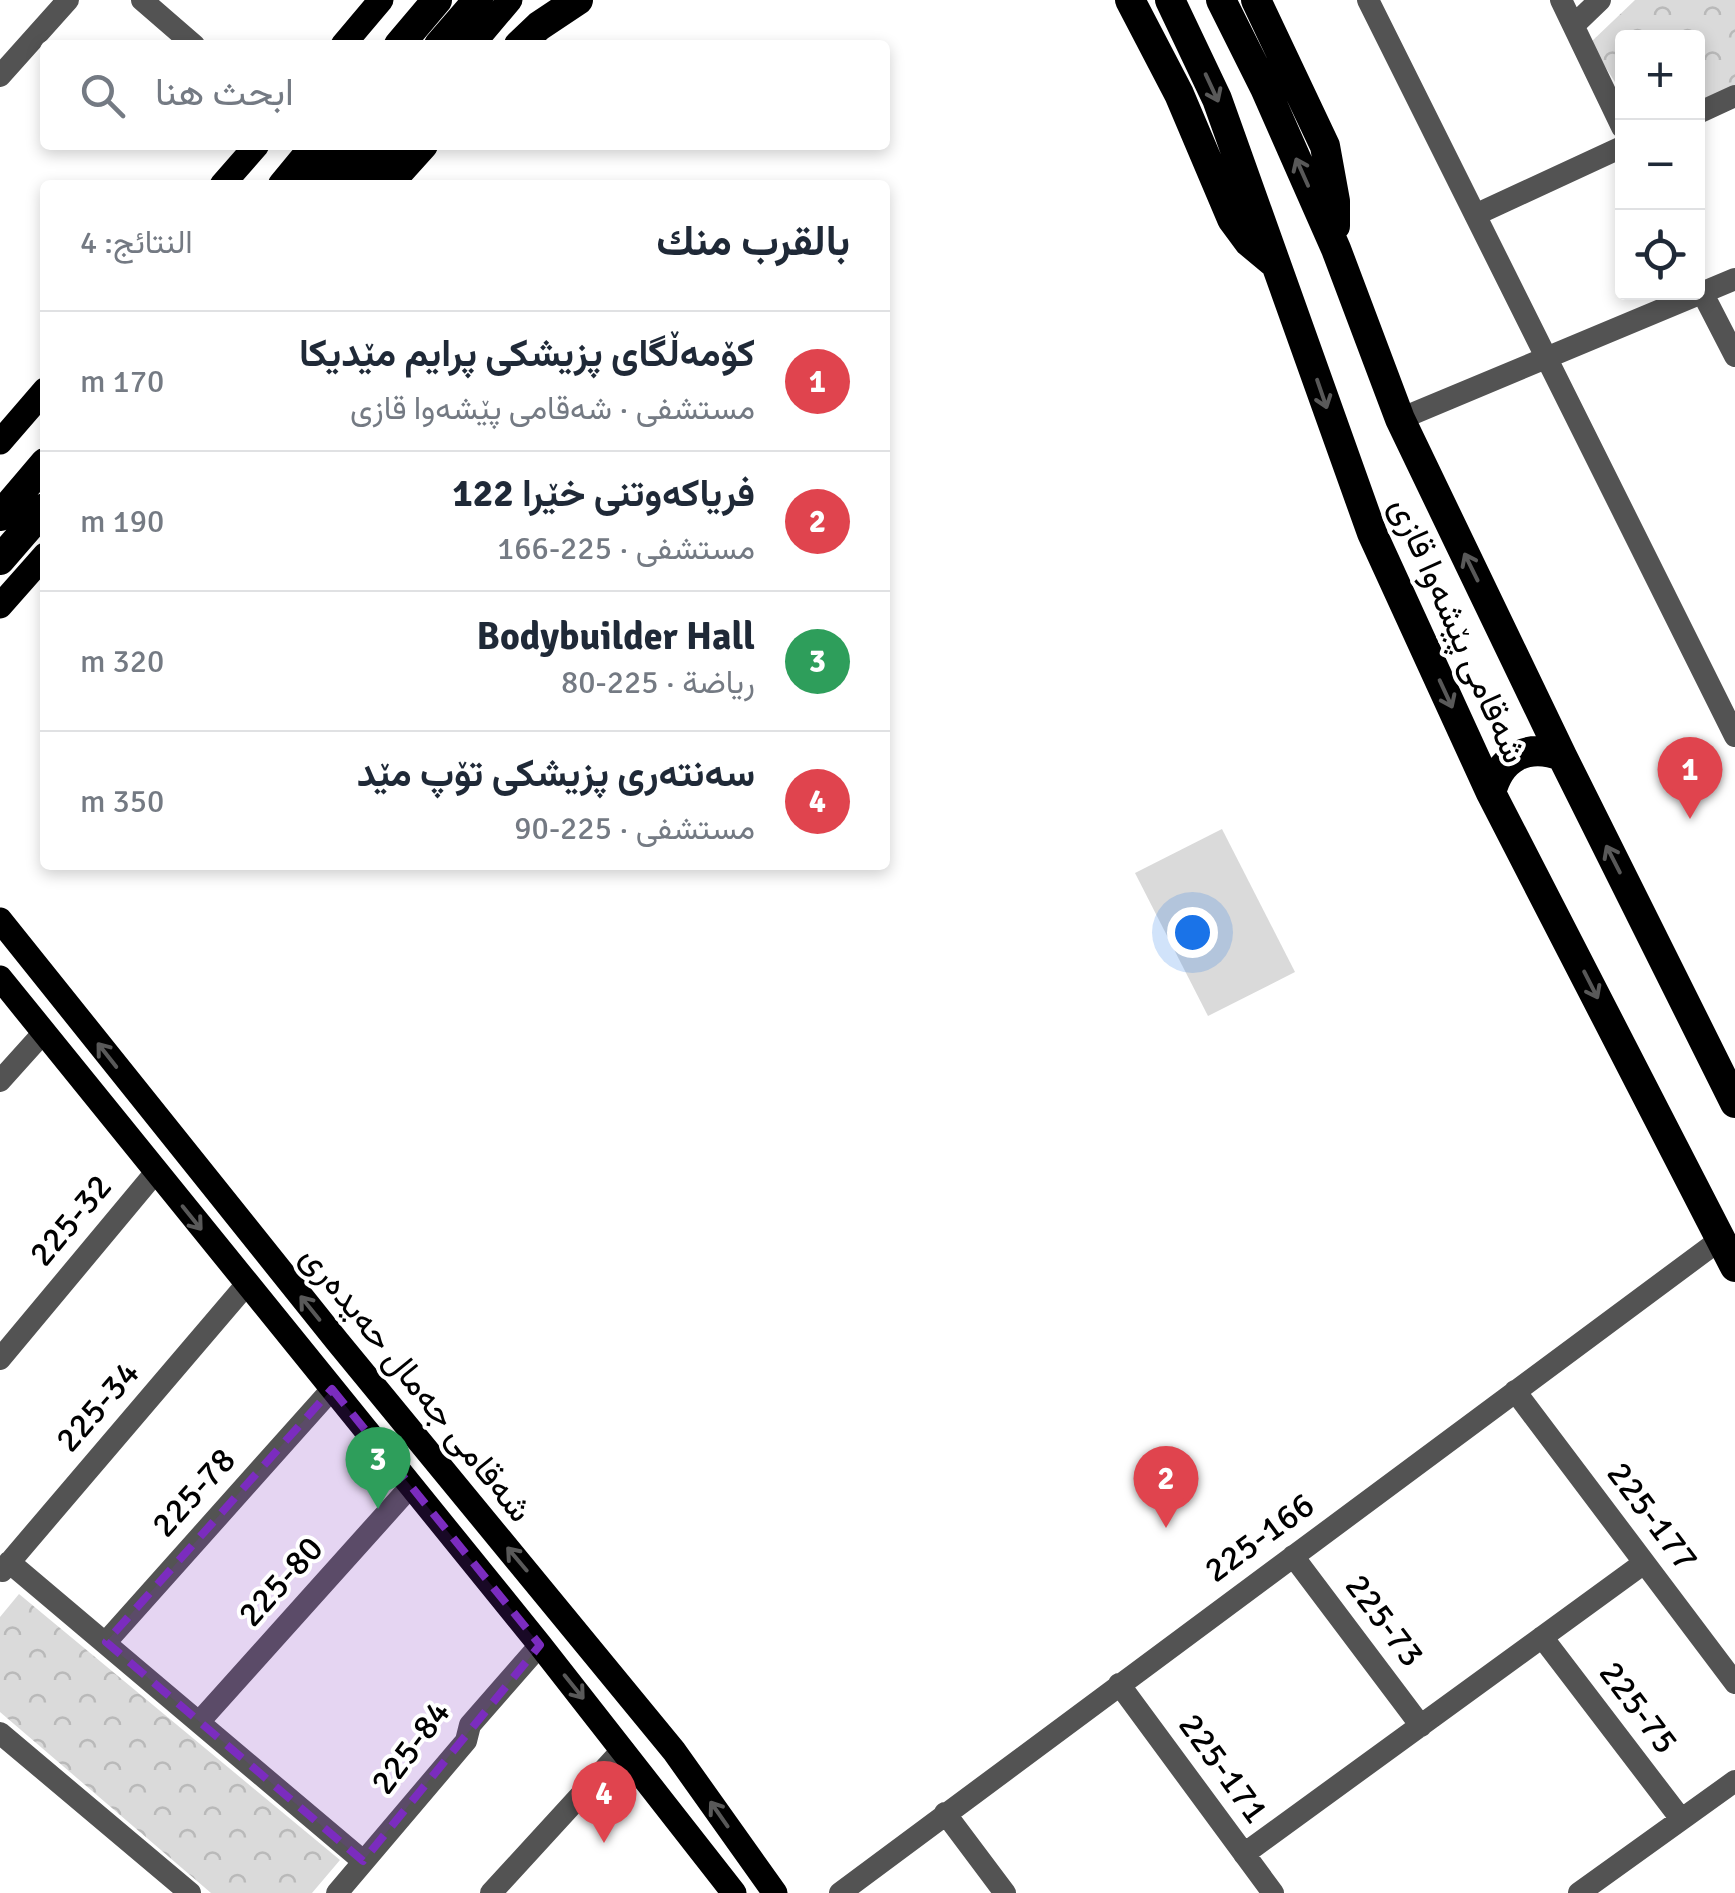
<!DOCTYPE html>
<html lang="ar">
<head>
<meta charset="utf-8">
<style>
	:root { --surface:#fff; --page:#f6f6f7; --text:#1f2937; --muted:#747a83; --line:#e0e1e3; --accent:#ea580c }
	body { margin:0; font-family:Signika,Vazirmatn,sans-serif; background:var(--page); color:var(--text); direction:rtl }
	.controls { position:absolute; right:30px; top:30px; display:grid; overflow:hidden; border-radius:10px; box-shadow:0 5px 15px #0003 }
	.controls button { width:90px; height:90px; display:grid; place-items:center; padding:0; border:0; border-bottom:2px solid var(--line); background:var(--surface); color:var(--text); font:50px sans-serif }
	.you { position:absolute; left:1192px; top:932px; width:35px; height:35px; margin:-25px; border:8px solid #fff; border-radius:50%; background:#1a73e8; box-shadow:0 0 0 15px #1a73e833 }
	.badge { display:grid; place-items:center; width:65px; height:65px; border-radius:50%; background:var(--accent); color:#fff; font-size:32px; font-weight:700 }
	.pin { position:absolute; translate:-50% -82px; filter:drop-shadow(0 2px 5px #0008) }
	.pin::after { content:''; position:absolute; top:52px; width:35px; height:30px; background:inherit; clip-path:polygon(0 0,100% 0,50% 100%) }
	.list { margin:0; padding:0; list-style:none }
	h2 { display:flex; justify-content:space-between; align-items:center; height:130px; margin:0; padding:0 40px; font-size:42px }
	h2 small { font-size:32px; font-weight:400; color:var(--muted) }
	.list li { display:grid; grid-template-columns:65px 1fr auto; gap:30px; align-items:center; box-sizing:border-box; height:140px; padding:0 40px; border-top:2px solid var(--line) }
	.list b { display:block; font-size:38px; white-space:nowrap }
	.list p { margin:0; font-size:32px; white-space:nowrap; color:var(--muted) }
	.list em { font-size:32px; font-style:normal; color:var(--muted) }
	.icon { flex:none; width:55px; height:55px; fill:none; stroke:currentColor; stroke-width:2; stroke-linecap:round; stroke-linejoin:round }
	.map { position:relative; flex:none; width:1735px; height:1893px; overflow:hidden; direction:ltr }
	.search { position:absolute; background:var(--surface); box-shadow:0 5px 15px #0003; left:40px; top:40px; width:850px; height:110px; display:flex; align-items:center; gap:25px; box-sizing:border-box; padding:0 35px; border-radius:10px; color:var(--muted); font-size:38px }
	.panel { position:absolute; background:var(--surface); box-shadow:0 5px 15px #0003; left:40px; top:180px; width:850px; height:690px; border-radius:10px; direction:rtl }
	.map>svg:first-child { display:block }
	.grass { fill:#dadada }
	.forest { fill:url(#forest-crowns) }
	.lines { fill:none; stroke-linecap:round; stroke-linejoin:round }
	.minor { stroke:#535353; stroke-width:22 }
	.major { stroke:#000; stroke-width:25 }
	.highway { stroke:#000; stroke-width:30 }
	.oneway { stroke:#595959 }
	.marked { fill:#7b2cbf; fill-opacity:0.2; stroke:#7b2cbf; stroke-width:8; stroke-dasharray:20 12; stroke-linejoin:round }
	.labels { text-anchor:middle; stroke-width:8; stroke-linejoin:round; paint-order:stroke }
	.street-label { font-size:35px; fill:#000; stroke:#fff }
</style>
</head>
<body>
<div class="map">
<svg width="1735" height="1893" viewBox="0 0 1735 1893">
	<defs>
		<pattern id="forest-crowns" width="20" height="18" patternUnits="userSpaceOnUse" patternTransform="scale(2.5)"><rect width="20" height="18" fill="#dadada"/><path d="M2 6a3 3 0 1 1 6 0M12 15a3 3 0 1 1 6 0" fill="none" stroke="#b9b9b9"/></pattern>
	</defs>
	<rect width="100%" height="100%" fill="#fff"/>
	<path class="grass" d="M1222 829 1295 972 1208 1016 1135 873Z"/>
	<path class="forest" d="M1635 0H1735V88L1698 104V38H1622V93L1590 43Z
		M19 1594 340 1860 312 1893H211L0 1712V1617Z"/>
	<g class="lines">
		<path class="minor" d="M142 0 194 45
			M1368 0 1735 736
			M1561 0 1622 127
			M1574 25 1600 0
			M0 76 68 0
			M1698 113 1735 96
			M1475 215 1622 147
			M1702 292 1735 356
			M1400 419 1735 279
			M0 1081 44 1032
			M0 1359 155 1173
			M1515 1391 1735 1683
			M1293 1556 1421 1726
			M9 1562 363 1861
			M2 1571 246 1285
			M1542 1637 1681 1819
			M106 1642 332 1389
			M1119 1684 1273 1893
			M200 1721 411 1486
			M0 1733 190 1893
			M945 1813 1005 1893
			M1244 1854 1644 1563
			M337 1893 466 1741 470 1725 540 1645
			M491 1893 623 1749
			M840 1893 1721 1239
			M1579 1893 1735 1781"/>
		<path class="major" d="M343 45 381 0
			M472 45 510 0
			M222 185 257 145
			M354 185 388 145
			M0 442 45 390
			M0 606 45 555
			M0 920 337 1341 674 1751 775 1893
			M0 978 540 1645 734 1893"/>
		<path class="highway" d="M1130 0 1179 94 1232 219 1249 242 1273 262
			M1170 0 1217 99 1372 533 1491 793 1735 1267
			M1221 0 1265 88 1336 249 1400 419 1562 756 1735 1103
			M1256 0 1325 146 1335 201V226
			M399 45 437 0
			M439 45 478 0
			M519 45 539 26 578 0
			M283 185 316 145
			M320 185 354 145
			M387 185 423 145
			M0 516 45 463
			M0 560 45 508
			M1491 793C1500 757 1527 743 1562 756"/>
	</g>
	<defs><path id="oneway-shaft" d="M-6 0H5M1.5-3L5.5 0L1.5 3" fill="none" stroke-width="1.6" stroke-linecap="round" stroke-linejoin="round" transform="scale(2.5)"/></defs>
	<g class="oneway">
		<use href="#oneway-shaft" transform="translate(1212 88) rotate(65)"/>
		<use href="#oneway-shaft" transform="translate(1302 172) rotate(-114)"/>
		<use href="#oneway-shaft" transform="translate(1322 394) rotate(71)"/>
		<use href="#oneway-shaft" transform="translate(1471 567) rotate(-116)"/>
		<use href="#oneway-shaft" transform="translate(1446 694) rotate(65)"/>
		<use href="#oneway-shaft" transform="translate(1613 859) rotate(-117)"/>
		<use href="#oneway-shaft" transform="translate(1591 985) rotate(63)"/>
		<use href="#oneway-shaft" transform="translate(107 1055) rotate(-128)"/>
		<use href="#oneway-shaft" transform="translate(192 1218) rotate(51)"/>
		<use href="#oneway-shaft" transform="translate(310 1308) rotate(-129)"/>
		<use href="#oneway-shaft" transform="translate(517 1559) rotate(-130)"/>
		<use href="#oneway-shaft" transform="translate(574 1687) rotate(51)"/>
		<use href="#oneway-shaft" transform="translate(719 1814) rotate(-125)"/>
	</g>
	<path class="marked" d="M332 1389 540 1645 363 1861 106 1642Z"/>
	<g class="labels">
		<g class="street-label">
			<text transform="translate(1459 630) rotate(66)" y="12">شەقامی پێشەوا قازی</text>
			<text transform="translate(70 1220) rotate(-50)" y="12">225-32</text>
			<text transform="translate(417 1383) rotate(51)" y="12">شەقامی جەمال حەیدەری</text>
			<text transform="translate(97 1406) rotate(-49)" y="12">225-34</text>
			<text transform="translate(193 1492) rotate(-48)" y="12">225-78</text>
			<text transform="translate(1653 1516) rotate(53)" y="12">225-177</text>
			<text transform="translate(1259 1537) rotate(-36)" y="12">225-166</text>
			<text transform="translate(280 1581) rotate(-48)" y="12">225-80</text>
			<text transform="translate(1385 1620) rotate(53)" y="12">225-73</text>
			<text transform="translate(1639 1707) rotate(53)" y="12">225-75</text>
			<text transform="translate(410 1747) rotate(-53)" y="12">225-84</text>
			<text transform="translate(1224 1768) rotate(54)" y="12">225-171</text>
		</g>
	</g>
</svg>
<div class="controls">
<button>+</button>
<button>−</button>
<button><svg class="icon" aria-label="locate" viewBox="0 0 24 24"><circle cx="12" cy="12" r="6"/><path d="M12 2v4M12 18v4M2 12h4M18 12h4"/></svg></button>
</div>
<div class="you"></div>
<div class="pin badge" style="left:1690px;top:819px;background:#e0444e">1</div>
<div class="pin badge" style="left:1166px;top:1528px;background:#e0444e">2</div>
<div class="pin badge" style="left:378px;top:1509px;background:#2e9e5b">3</div>
<div class="pin badge" style="left:604px;top:1843px;background:#e0444e">4</div>
<div class="search"><svg class="icon" aria-label="search" viewBox="0 0 24 24"><circle cx="10" cy="10" r="6"/><path d="M15 15l6 6"/></svg>ابحث هنا</div>
<section class="panel">
<h2>بالقرب منك<small>النتائج: 4</small></h2>
<ul class="list">
<li><span class="badge" style="background:#e0444e">1</span><div><b>کۆمەڵگای پزیشکی پرایم مێدیکا</b><p>مستشفى · شەقامی پێشەوا قازی</p></div><em>170 m</em></li>
<li><span class="badge" style="background:#e0444e">2</span><div><b>فریاکەوتنی خێرا 122</b><p>مستشفى · 225-166</p></div><em>190 m</em></li>
<li><span class="badge" style="background:#2e9e5b">3</span><div><b>Bodybuilder Hall</b><p>رياضة · 225-80</p></div><em>320 m</em></li>
<li><span class="badge" style="background:#e0444e">4</span><div><b>سەنتەری پزیشکی تۆپ مێد</b><p>مستشفى · 225-90</p></div><em>350 m</em></li>
</ul>
</section>
</div>
</body>
</html>
